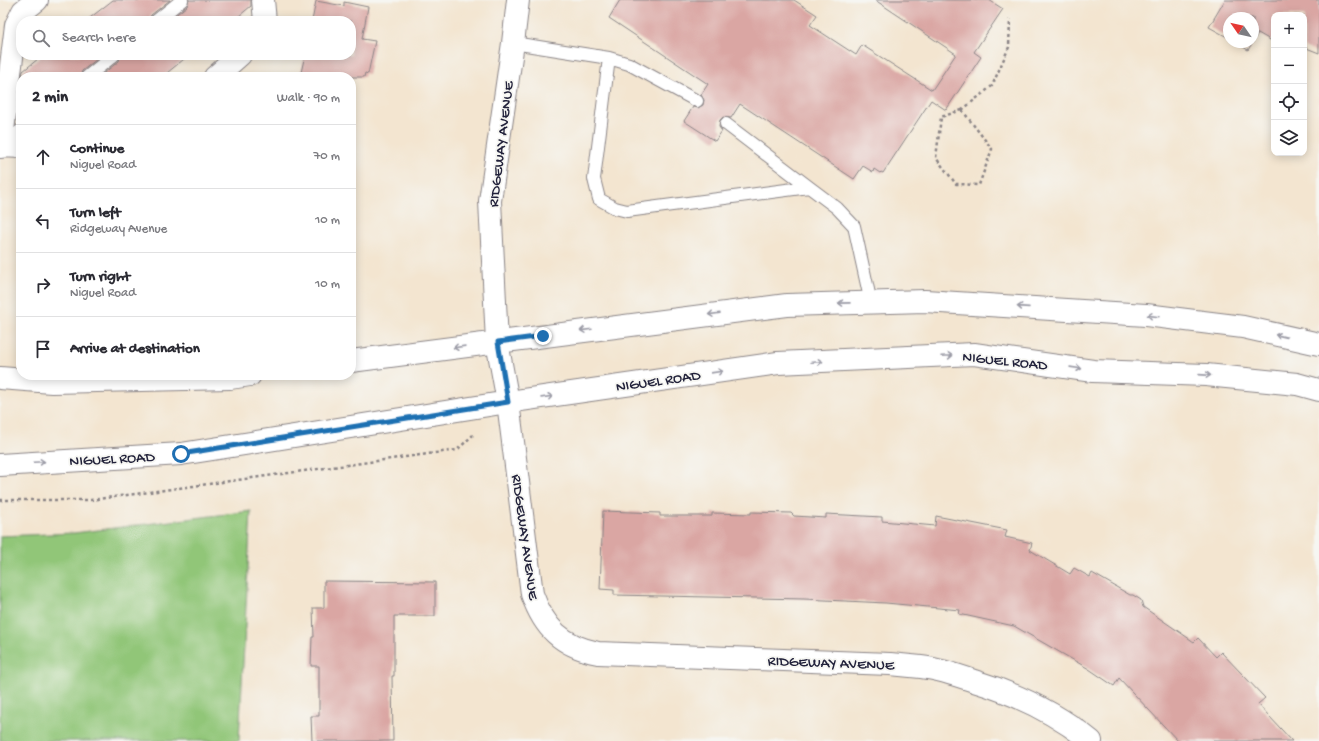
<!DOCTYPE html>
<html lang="en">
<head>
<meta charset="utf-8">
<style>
	:root { --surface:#fff; --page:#f2f2f3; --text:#2b2b33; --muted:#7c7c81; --line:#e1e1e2 }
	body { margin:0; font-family:"Gochi Hand",sans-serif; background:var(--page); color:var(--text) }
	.controls { position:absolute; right:12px; top:12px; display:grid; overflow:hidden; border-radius:8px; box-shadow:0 2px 10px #0003 }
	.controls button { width:36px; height:36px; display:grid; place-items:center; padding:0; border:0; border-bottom:1px solid var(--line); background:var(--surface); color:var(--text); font:20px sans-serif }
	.compass { position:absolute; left:1223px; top:12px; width:36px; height:36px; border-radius:50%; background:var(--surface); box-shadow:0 2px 10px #0003; rotate:304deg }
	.stop { position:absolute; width:12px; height:12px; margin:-9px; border:3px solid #1f6fb2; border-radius:50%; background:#fff }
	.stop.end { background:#1f6fb2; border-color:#fff; box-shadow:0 1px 4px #0008 }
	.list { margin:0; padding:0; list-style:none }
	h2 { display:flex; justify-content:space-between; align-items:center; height:52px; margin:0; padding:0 16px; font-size:17px }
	h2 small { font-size:13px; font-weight:400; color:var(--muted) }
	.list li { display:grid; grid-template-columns:26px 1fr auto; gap:12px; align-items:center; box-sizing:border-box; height:64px; padding:0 16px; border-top:1px solid var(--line) }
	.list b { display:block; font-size:15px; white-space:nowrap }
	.list p { margin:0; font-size:13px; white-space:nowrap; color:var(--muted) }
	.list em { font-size:13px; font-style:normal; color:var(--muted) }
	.icon { flex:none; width:22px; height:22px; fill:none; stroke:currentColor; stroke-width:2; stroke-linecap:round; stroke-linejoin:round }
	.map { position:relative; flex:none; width:1319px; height:741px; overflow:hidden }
	.search { position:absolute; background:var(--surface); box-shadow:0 2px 10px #0003; left:16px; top:16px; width:340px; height:44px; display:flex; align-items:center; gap:10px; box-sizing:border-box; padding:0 14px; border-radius:16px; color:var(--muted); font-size:15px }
	.panel { position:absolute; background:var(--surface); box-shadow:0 2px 10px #0003; left:16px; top:72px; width:340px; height:308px; border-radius:16px }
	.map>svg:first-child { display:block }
	.green { fill:#91c678; stroke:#5a745a }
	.building { fill:#daa6a3 }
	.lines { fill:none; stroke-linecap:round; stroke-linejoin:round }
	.lane-casing { stroke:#8a8486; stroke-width:14 }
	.street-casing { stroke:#8a8486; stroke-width:24 }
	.secondary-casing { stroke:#8a8486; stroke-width:24 }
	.path { stroke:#8a8486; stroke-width:2.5; stroke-dasharray:3 3; stroke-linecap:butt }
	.lane { stroke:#fff; stroke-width:12 }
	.street { stroke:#fff; stroke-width:22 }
	.secondary { stroke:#fff; stroke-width:22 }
	.oneway { stroke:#9c9ca7 }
	.route { stroke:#1f6fb2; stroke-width:5 }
	.labels { text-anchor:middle; stroke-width:3.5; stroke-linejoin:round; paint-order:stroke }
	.street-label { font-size:15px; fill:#22223b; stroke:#f6f6f2 }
</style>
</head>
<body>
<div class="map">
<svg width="1319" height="741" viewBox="0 0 1319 741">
	<rect width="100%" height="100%" fill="#f6f6f2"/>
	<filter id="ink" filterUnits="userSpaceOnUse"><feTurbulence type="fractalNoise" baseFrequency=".025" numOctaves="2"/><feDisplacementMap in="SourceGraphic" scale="8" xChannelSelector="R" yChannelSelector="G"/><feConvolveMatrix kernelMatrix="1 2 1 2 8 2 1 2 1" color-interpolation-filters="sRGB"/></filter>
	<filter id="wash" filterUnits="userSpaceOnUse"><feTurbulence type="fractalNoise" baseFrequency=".012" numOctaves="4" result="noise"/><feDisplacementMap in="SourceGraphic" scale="16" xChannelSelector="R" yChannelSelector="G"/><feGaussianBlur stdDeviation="0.9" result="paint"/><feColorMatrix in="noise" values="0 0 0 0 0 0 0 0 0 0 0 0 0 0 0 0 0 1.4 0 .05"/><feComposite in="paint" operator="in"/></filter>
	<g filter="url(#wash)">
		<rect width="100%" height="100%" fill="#f3e5d0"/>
		<path class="green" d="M251 511 239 741H0V536L74 533Z"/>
		<g id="blocks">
			<path class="building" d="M113 0H170L151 15 149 21H86Z
				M189 0H251V6L233 21H168L187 6Z
				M620 0H794L817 15 810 25 856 55 862 45 932 90 956 54 875 0H989L1003 9 974 52 981 57 946 110 931 100 883 173 881 172 880 173 874 169 873 172 863 166 854 179 740 104 731 118 723 117 720 120 719 127 722 131 715 141 684 121 693 107 698 108 703 105 704 100 701 95 708 84 609 18Z
				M1225 0H1319V53L1304 47V15H1274V37L1272 41 1258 33 1253 41V18H1229V38L1209 27Z
				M316 1 344 6V2L368 7 362 39 375 41 368 74 365 73 364 77H300L305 55H351V21H312Z
				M1235 42H1253L1248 50Z
				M43 55H102L82 71 80 77H22L23 71Z
				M121 55H189L162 77H99L119 61Z
				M603 511 660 513V516H712V513L751 514V512L791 513 794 516 826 518V514L882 517V521L935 526 936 516 1007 530 1005 537 1032 543 1030 550 1070 574 1074 568 1090 577 1092 573 1130 595H1133L1141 600 1143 607 1194 642 1198 638 1216 657 1221 652 1265 698 1258 704 1292 741H1178L1119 678 1114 686 1089 669 1014 626 959 614 960 610 886 603 804 599 614 595V590L600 589Z
				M324 581 435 582V616H394V676H392L393 741H312L311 716H319V666H311L312 637H314L313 608H324Z"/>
		</g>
	</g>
	<g filter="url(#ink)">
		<use href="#blocks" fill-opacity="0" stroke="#8a8486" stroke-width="1"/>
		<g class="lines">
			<defs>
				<path id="lane" d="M156 21 182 0
					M513 43 609 58 594 179 599 199 615 208 627 211 809 187 837 208 854 226 871 303
					M609 58 629 64 697 101
					M87 77 114 55
					M726 124 809 187
					M2 146 21 130"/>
				<path id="street" d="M263 0 265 21
					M215 77 240 55
					M0 146 21 147
					M1 147 16 25 23 11 37 0
					M508 402 532 594C544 628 562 646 598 653L890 664C900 665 911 666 921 667 939 669 957 675 974 681 1017 694 1056 713 1091 741"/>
				<path id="secondary" d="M351 361 787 305 925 301 1146 315 1243 327 1319 344
					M0 378 52 382 230 378 250 375
					M508 402 497 342 490 201 513 43 518 0
					M0 465 181 454 508 402 778 363 974 354 1093 371 1206 375 1297 384 1319 390"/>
			</defs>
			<use href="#lane" class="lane-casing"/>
			<use href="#street" class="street-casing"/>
			<use href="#secondary" class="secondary-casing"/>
			<path class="path" d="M962 110 992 149 979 185 956 184 936 158 941 117Z
				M962 110 992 86 1009 47 1010 19
				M0 500H91L457 450 473 435"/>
			<use href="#lane" class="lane"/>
			<use href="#street" class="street"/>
			<use href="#secondary" class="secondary"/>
		</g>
		<defs><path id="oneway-shaft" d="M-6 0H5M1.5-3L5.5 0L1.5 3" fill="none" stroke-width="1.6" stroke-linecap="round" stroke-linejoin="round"/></defs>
		<g class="oneway">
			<use href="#oneway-shaft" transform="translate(844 303) rotate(179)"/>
			<use href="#oneway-shaft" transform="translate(1023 307) rotate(-176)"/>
			<use href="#oneway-shaft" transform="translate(714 314) rotate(173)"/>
			<use href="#oneway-shaft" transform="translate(1153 316) rotate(-173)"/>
			<use href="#oneway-shaft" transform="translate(586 330) rotate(173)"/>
			<use href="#oneway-shaft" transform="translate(1281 336) rotate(-167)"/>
			<use href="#oneway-shaft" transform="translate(459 347) rotate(172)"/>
			<use href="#oneway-shaft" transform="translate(947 356) rotate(-3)"/>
			<use href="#oneway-shaft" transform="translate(817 362) rotate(-3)"/>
			<use href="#oneway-shaft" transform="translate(1076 368) rotate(8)"/>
			<use href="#oneway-shaft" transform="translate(717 372) rotate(-8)"/>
			<use href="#oneway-shaft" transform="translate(1205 375) rotate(4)"/>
			<use href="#oneway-shaft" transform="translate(547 397) rotate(-8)"/>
			<use href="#oneway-shaft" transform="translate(39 462) rotate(-3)"/>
		</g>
	</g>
	<g class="lines" filter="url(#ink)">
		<path class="route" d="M181 454 508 402 498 342 543 336"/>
	</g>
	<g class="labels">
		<g class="street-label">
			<text transform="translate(500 144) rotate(-83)" y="5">RIDGEWAY AVENUE</text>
			<text transform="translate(1005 360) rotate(6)" y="5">NIGUEL ROAD</text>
			<text transform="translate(658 380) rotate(-8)" y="5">NIGUEL ROAD</text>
			<text transform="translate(112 458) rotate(-3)" y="5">NIGUEL ROAD</text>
			<text transform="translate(526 537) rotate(82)" y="5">RIDGEWAY AVENUE</text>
			<text transform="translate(831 662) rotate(2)" y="5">RIDGEWAY AVENUE</text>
		</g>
	</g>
</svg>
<div class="controls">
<button>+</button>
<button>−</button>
<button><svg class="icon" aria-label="locate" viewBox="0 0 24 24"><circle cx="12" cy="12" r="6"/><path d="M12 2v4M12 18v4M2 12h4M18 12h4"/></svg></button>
<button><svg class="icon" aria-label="layers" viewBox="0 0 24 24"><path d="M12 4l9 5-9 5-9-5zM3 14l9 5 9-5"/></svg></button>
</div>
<svg class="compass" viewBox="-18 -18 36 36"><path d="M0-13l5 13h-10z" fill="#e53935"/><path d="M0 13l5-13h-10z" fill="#7c7c81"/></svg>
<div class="stop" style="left:181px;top:454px"></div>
<div class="stop end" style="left:543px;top:336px"></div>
<div class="search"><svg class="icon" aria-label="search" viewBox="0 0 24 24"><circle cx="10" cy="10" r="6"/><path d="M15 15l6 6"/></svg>Search here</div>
<section class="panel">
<h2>2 min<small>Walk · 90 m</small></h2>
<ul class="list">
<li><svg class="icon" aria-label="ahead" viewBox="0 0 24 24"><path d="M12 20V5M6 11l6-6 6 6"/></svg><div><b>Continue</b><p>Niguel Road</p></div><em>70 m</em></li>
<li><svg class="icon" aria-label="left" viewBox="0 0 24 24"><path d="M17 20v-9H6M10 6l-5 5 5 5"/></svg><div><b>Turn left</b><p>Ridgeway Avenue</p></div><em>10 m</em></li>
<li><svg class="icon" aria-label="right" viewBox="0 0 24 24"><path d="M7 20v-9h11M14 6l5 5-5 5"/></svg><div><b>Turn right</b><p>Niguel Road</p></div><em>10 m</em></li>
<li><svg class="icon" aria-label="arrive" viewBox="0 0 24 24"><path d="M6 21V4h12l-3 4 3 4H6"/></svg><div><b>Arrive at destination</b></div></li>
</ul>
</section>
</div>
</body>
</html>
